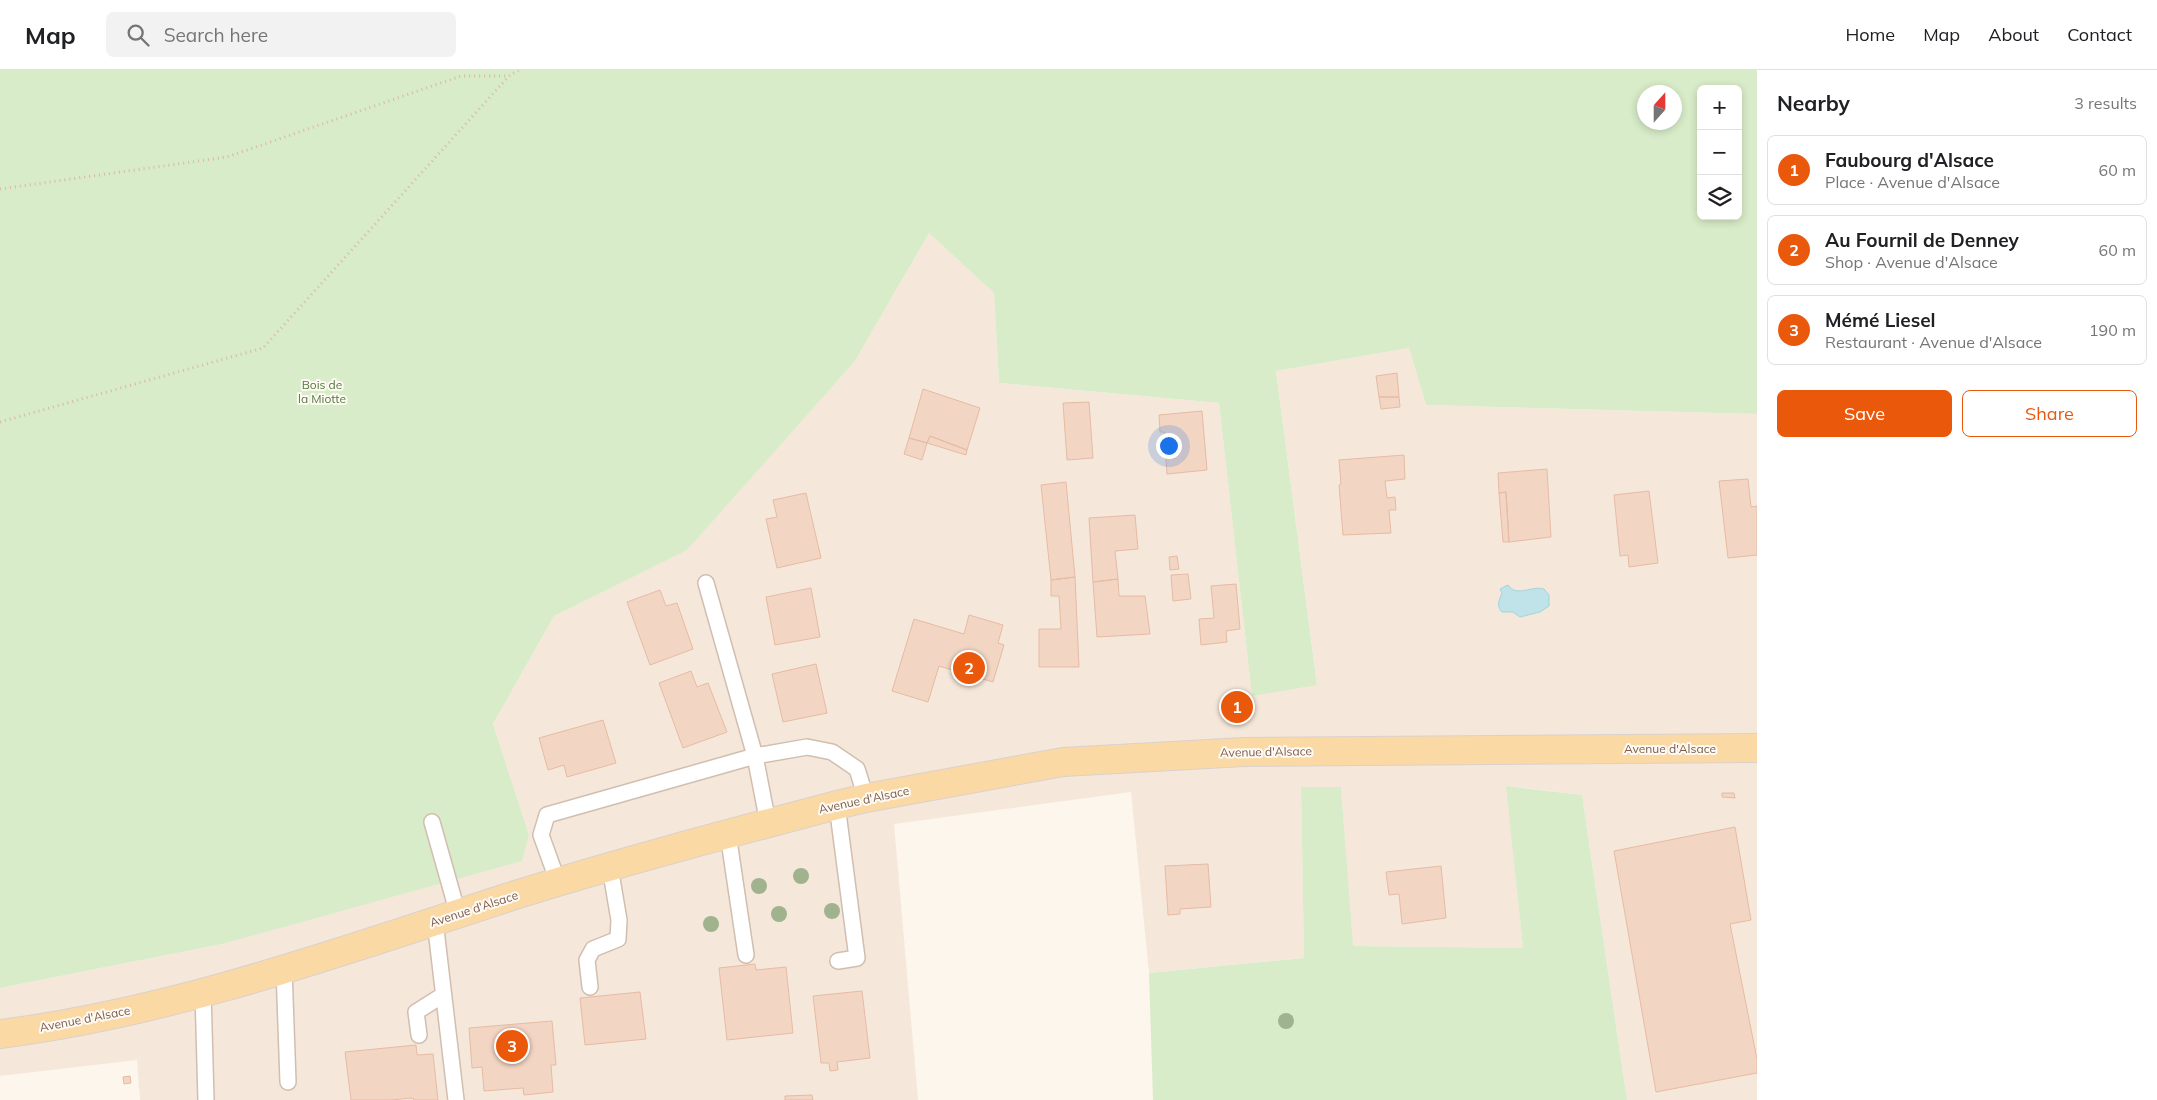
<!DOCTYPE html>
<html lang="en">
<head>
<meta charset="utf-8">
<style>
	:root { --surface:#fff; --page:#f2f2f2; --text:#202124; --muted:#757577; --line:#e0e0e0; --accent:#ea580c }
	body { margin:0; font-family:Mulish,sans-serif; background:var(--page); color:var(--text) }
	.controls { position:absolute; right:15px; top:15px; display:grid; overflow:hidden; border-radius:8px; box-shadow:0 2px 8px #0003 }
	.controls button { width:45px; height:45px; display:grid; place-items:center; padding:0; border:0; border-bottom:1px solid var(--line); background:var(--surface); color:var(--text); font:25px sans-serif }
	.compass { position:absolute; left:1637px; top:15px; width:45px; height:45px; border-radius:50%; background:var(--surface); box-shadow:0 2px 8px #0003; rotate:21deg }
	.you { position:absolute; left:1168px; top:375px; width:18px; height:18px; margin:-12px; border:4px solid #fff; border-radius:50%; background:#1a73e8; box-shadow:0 0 0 8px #1a73e833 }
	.badge { display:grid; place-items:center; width:32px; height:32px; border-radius:50%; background:var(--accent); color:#fff; font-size:16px; font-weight:700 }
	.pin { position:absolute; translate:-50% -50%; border:2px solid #fff; box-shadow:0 1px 5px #0006 }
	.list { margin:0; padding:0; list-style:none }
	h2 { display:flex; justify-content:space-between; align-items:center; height:65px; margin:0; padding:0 20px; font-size:21px }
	h2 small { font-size:16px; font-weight:400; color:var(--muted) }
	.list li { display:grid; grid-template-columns:32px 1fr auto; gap:15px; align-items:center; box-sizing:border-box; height:70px; margin:0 10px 10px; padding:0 10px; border:1px solid var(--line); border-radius:8px }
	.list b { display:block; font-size:19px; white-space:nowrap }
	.list p { margin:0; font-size:16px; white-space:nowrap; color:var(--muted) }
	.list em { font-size:16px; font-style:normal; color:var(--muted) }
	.actions { display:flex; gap:10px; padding:15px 20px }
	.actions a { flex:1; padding:11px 0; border:1px solid var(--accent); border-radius:8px; text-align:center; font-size:18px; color:var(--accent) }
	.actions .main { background:var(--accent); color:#fff }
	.icon { flex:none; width:28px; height:28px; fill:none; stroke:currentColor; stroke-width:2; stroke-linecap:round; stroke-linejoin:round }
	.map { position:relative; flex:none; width:1757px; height:1030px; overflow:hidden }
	header { display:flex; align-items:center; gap:30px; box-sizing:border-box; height:70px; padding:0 25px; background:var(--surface); border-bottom:1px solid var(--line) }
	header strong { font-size:24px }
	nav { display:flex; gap:28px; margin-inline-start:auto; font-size:18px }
	.search { width:350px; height:45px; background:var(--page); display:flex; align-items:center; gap:12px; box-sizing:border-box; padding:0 18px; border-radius:8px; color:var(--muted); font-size:19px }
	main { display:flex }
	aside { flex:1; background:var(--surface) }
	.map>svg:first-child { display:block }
	.residential { fill:#f5e8da }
	.green { fill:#d8ecc9; fill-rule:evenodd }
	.water { fill:#bfe3e8; stroke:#a5d3da }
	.building { fill:#f3d5c3; stroke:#e6bba3 }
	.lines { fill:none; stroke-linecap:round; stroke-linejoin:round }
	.lane-casing { stroke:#d1beb0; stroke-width:18 }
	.primary-casing { stroke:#dad1cd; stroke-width:30 }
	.path { stroke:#d9b8a5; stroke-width:3; stroke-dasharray:1 4; stroke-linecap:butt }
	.lane { stroke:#fff; stroke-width:15 }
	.primary { stroke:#fbd9a5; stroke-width:28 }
	.tree { fill:#a0b28e }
	.labels { text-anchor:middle; stroke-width:4; stroke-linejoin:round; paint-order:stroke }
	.park-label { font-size:12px; fill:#537a41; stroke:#fffaf3 }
	.street-label { font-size:12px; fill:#7a5c4d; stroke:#fffaf3 }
</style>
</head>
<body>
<header>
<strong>Map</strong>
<div class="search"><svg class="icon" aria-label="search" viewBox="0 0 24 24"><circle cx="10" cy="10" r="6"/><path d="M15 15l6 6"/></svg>Search here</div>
<nav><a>Home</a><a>Map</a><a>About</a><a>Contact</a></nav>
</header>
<main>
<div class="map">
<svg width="1757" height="1030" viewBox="0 0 1757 1030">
	<rect width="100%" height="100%" fill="#fdf6ec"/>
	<path class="residential" d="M929 163 994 223 999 313 1219 333 1252 625 1317 614 1276 301 1409 278 1426 335 1757 344V1030H1627L1582 725 1507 716 1523 878 1352 876 1341 717 1301 718 1304 888 1149 903 1131 722 894 754 918 1030H140L137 990 0 1006V918L222 874 529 765 493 654 554 546 687 479 855 291Z"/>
	<path class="green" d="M0 0H1757V344L1426 335 1409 278 1276 301 1317 615 1252 626 1219 333 999 313 994 223 929 163 855 291 687 480 554 546 493 654 529 765 522 791 222 874 0 918ZM1701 19H1738V146H1701ZM1644 22H1674V52H1644Z
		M1506 716 1582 725 1627 1030H1153L1149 903 1304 888 1301 717H1341L1353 876 1523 878Z"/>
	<path class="water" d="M1508 515C1517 528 1532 515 1544 519L1549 525V536L1540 542 1520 547 1513 542H1502C1496 536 1499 530 1502 523L1500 519Z"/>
	<path class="building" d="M1397 303 1399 327H1379L1376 306Z
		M923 319 980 338 967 380 930 366 927 373 909 368Z
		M1379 327H1399L1400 337 1381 339Z
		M1089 332 1093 388 1067 390 1063 333Z
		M1202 341 1207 400 1167 404 1164 362H1160L1159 345Z
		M930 366 967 380 966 385 927 373Z
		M909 368 927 373 922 390 904 384Z
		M1404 385 1405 409 1385 411 1387 428 1395 427 1396 440H1389L1391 463 1343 465 1339 415 1341 414 1339 390Z
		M1547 399 1551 467 1509 472 1506 422 1499 423 1498 403Z
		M1748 409 1751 437 1757 436V485L1728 488 1719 411Z
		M1066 412 1075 507 1051 510 1041 415Z
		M1649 421 1658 493 1629 497 1628 485 1620 486 1614 425Z
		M1506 422 1509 472H1503L1499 423Z
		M806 423 821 488 777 498 766 449 777 447 773 430Z
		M1135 445 1138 479 1115 481 1118 509 1093 512 1089 448Z
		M1177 486 1179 499 1170 500 1169 487Z
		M1188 504 1191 529 1173 531 1171 505Z
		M1075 507 1079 597H1039V559H1061L1059 526H1051V510Z
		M1118 509 1119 526H1145L1150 564 1097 567 1093 512Z
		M1236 514 1240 559 1226 561 1227 572 1201 575 1199 549 1214 548 1211 516Z
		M811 518 820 567 775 575 766 527Z
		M660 520 666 536 677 533 693 579 650 595 627 532Z
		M969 545 1003 555 998 573 1004 575 993 612 939 596 928 632 892 621 914 549 964 564Z
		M816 594 827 643 783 652 772 604Z
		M691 601 697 617 708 613 727 662 683 678 659 613Z
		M1242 632V642L1232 643 1231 633Z
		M603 650 616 693 567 707 564 695 548 700 539 668Z
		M1722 723H1734L1735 728 1722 727Z
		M1735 757 1751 850 1730 854 1757 989V1003L1656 1022 1614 781Z
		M1208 794 1211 837 1180 839V844L1168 845 1165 796Z
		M1441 796 1446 848 1402 854 1399 824 1389 825 1386 802Z
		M755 894 756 900 786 897 793 963 727 970 719 898Z
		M862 921 870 988 837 992 838 1000 830 1001 829 993H821L813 926Z
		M640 922 646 969 585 975 580 928Z
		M552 951 556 995H551L553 1022 524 1025 523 1018 484 1021 482 997 472 998 469 958Z
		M416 975 417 985 433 984 438 1030H414L413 1028 391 1030H351L345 982Z
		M130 1006 131 1013 124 1014 123 1007Z
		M812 1025 813 1030H785V1026Z"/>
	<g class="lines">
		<defs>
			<path id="lane" d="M706 513 755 686 768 753
				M837 735 857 888 838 891
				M432 752 458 844
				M728 764 746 885
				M558 812 541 765 547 745 755 686 807 677 832 682 857 699 866 728
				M435 851 456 1030
				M284 899 288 1012
				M590 917 587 890 593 879 618 869 619 850 610 797
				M203 922 206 1030
				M419 965 416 942 443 925"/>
			<path id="primary" d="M0 964C174 942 342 881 509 827 617 793 727 764 837 735L866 728 1063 692 1244 682 1757 678"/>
		</defs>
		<use href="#lane" class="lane-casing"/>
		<use href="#primary" class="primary-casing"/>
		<path class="path" d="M0 119 227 87 461 6H508
			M0 352 263 278 509 6 519 0"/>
		<use href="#lane" class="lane"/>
		<use href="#primary" class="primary"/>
	</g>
	<g class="tree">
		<circle cx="801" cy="806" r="8"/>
		<circle cx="759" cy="816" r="8"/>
		<circle cx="832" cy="841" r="8"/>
		<circle cx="779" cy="844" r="8"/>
		<circle cx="711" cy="854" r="8"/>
		<circle cx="1286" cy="951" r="8"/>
	</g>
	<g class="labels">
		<g class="park-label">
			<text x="322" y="319">Bois de<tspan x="322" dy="14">la Miotte</tspan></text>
		</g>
		<g class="street-label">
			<text x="1670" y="683">Avenue d'Alsace</text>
			<text transform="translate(1266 682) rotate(-1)" y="4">Avenue d'Alsace</text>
			<text transform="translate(864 730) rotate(-12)" y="4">Avenue d'Alsace</text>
			<text transform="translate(474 839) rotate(-18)" y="4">Avenue d'Alsace</text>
			<text transform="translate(85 949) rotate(-11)" y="4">Avenue d'Alsace</text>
		</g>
	</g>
</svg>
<div class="controls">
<button>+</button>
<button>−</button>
<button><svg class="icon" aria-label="layers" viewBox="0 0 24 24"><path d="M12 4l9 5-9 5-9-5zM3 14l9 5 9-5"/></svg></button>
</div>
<svg class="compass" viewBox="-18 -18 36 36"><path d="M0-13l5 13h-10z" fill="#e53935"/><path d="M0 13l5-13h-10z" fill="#757577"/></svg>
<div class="you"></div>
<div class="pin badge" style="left:1237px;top:637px">1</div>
<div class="pin badge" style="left:969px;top:598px">2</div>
<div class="pin badge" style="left:512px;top:976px">3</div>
</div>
<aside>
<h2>Nearby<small>3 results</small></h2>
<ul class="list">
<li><span class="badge">1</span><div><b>Faubourg d'Alsace</b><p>Place · Avenue d'Alsace</p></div><em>60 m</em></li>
<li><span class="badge">2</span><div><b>Au Fournil de Denney</b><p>Shop · Avenue d'Alsace</p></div><em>60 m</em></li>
<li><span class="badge">3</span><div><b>Mémé Liesel</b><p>Restaurant · Avenue d'Alsace</p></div><em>190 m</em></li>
</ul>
<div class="actions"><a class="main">Save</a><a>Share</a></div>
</aside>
</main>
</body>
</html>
